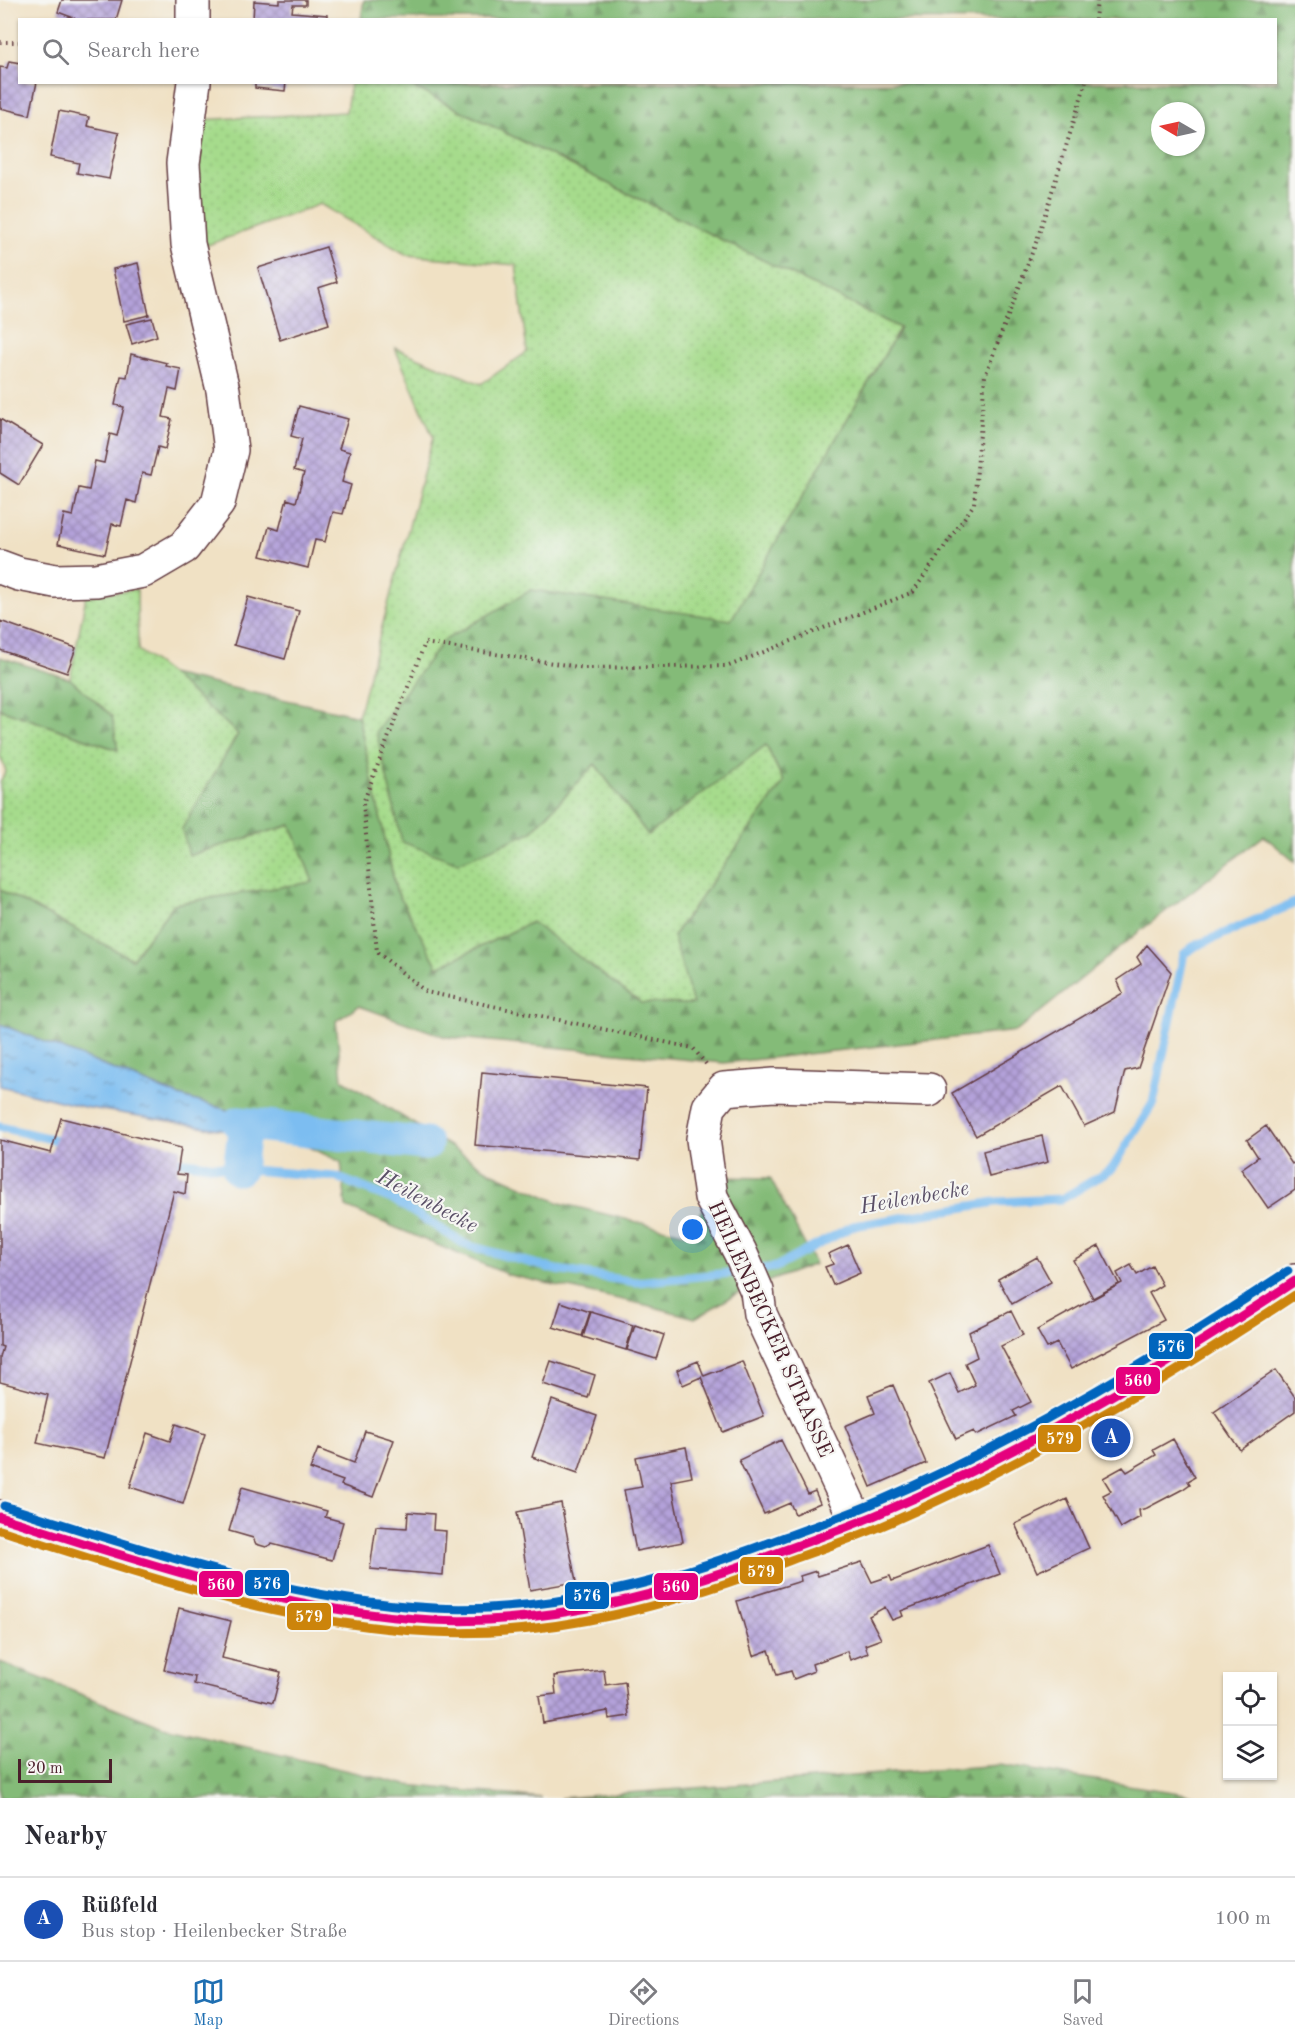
<!DOCTYPE html>
<html lang="en">
<head>
<meta charset="utf-8">
<style>
	:root { --surface:#fff; --page:#f2f2f3; --text:#2b2b33; --muted:#7c7c81; --line:#e1e1e2; --accent:#1f6fb2 }
	body { margin:0; font-family:"Old Standard TT",serif; background:var(--page); color:var(--text) }
	.controls { position:absolute; right:18px; bottom:18px; display:grid; overflow:hidden; border-radius:0px; box-shadow:0 2px 4px #0004 }
	.controls button { width:54px; height:54px; display:grid; place-items:center; padding:0; border:0; border-bottom:2px solid var(--line); background:var(--surface); color:var(--text); font:30px sans-serif }
	.compass { position:absolute; left:1151px; top:102px; width:54px; height:54px; border-radius:50%; background:var(--surface); box-shadow:0 2px 4px #0004; rotate:279deg }
	.scale { position:absolute; left:18px; bottom:15px; width:94px; box-sizing:border-box; padding-left:6px; border:3px solid #4a1f2b; border-top:0; font-size:16px; line-height:21px; white-space:nowrap; color:#4a1f2b; -webkit-text-stroke:4px #f6f6f2; paint-order:stroke }
	.you { position:absolute; left:693px; top:1230px; width:21px; height:21px; margin:-15px; border:4px solid #fff; border-radius:50%; background:#1a73e8; box-shadow:0 0 0 9px #1a73e833 }
	.badge { display:grid; place-items:center; width:39px; height:39px; border-radius:50%; background:var(--accent); color:#fff; font-size:20px; font-weight:700 }
	.pin { position:absolute; translate:-50% -50%; border:3px solid #fff; box-shadow:0 2px 6px #0006 }
	.list { margin:0; padding:0; list-style:none }
	h2 { display:flex; justify-content:space-between; align-items:center; height:78px; margin:0; padding:0 24px; font-size:26px }
	h2 small { font-size:20px; font-weight:400; color:var(--muted) }
	.list li { display:grid; grid-template-columns:39px 1fr auto; gap:18px; align-items:center; box-sizing:border-box; height:84px; padding:0 24px; border-top:2px solid var(--line) }
	.list b { display:block; font-size:22px; white-space:nowrap }
	.list p { margin:0; font-size:20px; white-space:nowrap; color:var(--muted) }
	.list em { font-size:20px; font-style:normal; color:var(--muted) }
	.icon { flex:none; width:33px; height:33px; fill:none; stroke:currentColor; stroke-width:2; stroke-linecap:round; stroke-linejoin:round }
	.map { position:relative; flex:none; width:1295px; height:1798px; overflow:hidden }
	.search { position:absolute; background:var(--surface); box-shadow:0 2px 4px #0004; left:18px; right:18px; top:18px; height:66px; display:flex; align-items:center; gap:15px; box-sizing:border-box; padding:0 21px; border-radius:0px; color:var(--muted); font-size:22px }
	.sheet { height:162px; background:var(--surface) }
	nav { display:flex; justify-content:space-around; align-items:center; box-sizing:border-box; height:84px; border-top:2px solid var(--line); background:var(--surface); font-size:16px; color:var(--muted) }
	nav a { display:grid; justify-items:center; gap:3px }
	nav .on { color:var(--accent) }
	.map>svg:first-child { display:block }
	.grass { fill:url(#grass-dots); stroke:#787d5c; stroke-width:1.5 }
	.forest { fill:url(#forest-firs); stroke:#676d52; stroke-width:1.5; fill-rule:evenodd }
	.water { fill:url(#water-ripples); stroke:#636e8e; stroke-width:1.5 }
	.lines { fill:none; stroke-linecap:round; stroke-linejoin:round }
	.stream { stroke:#7cbdf1; stroke-width:9 }
	.canal { stroke:#7cbdf1; stroke-width:33 }
	.building { fill:url(#building-cross-hatch) }
	.minor-casing { stroke:#633c42; stroke-width:36 }
	.major-casing { stroke:#633c42; stroke-width:36 }
	.path { stroke:#633c42; stroke-width:4; stroke-dasharray:1.5 4.5; stroke-linecap:butt }
	.minor { stroke:#fff; stroke-width:33 }
	.major { stroke:#fff; stroke-width:33 }
	.bus-1-casing { stroke:#f6f6f2; stroke-width:14 }
	.bus-2-casing { stroke:#f6f6f2; stroke-width:14 }
	.bus-3-casing { stroke:#f6f6f2; stroke-width:14 }
	.bus-1 { stroke:#e5007d; stroke-width:9 }
	.bus-2 { stroke:#cc840b; stroke-width:9 }
	.bus-3 { stroke:#0065bd; stroke-width:9 }
	.labels { text-anchor:middle; stroke-width:4.5; stroke-linejoin:round; paint-order:stroke }
	.street-label { font-size:21px; fill:#4a1f2b; stroke:#f6f6f2 }
	.water-label { font-size:22px; font-style:italic; fill:#594e66; stroke:#f6f6f2 }
	.line-badge { stroke:#f6f6f2; stroke-width:2 }
	.badge-label { font-size:16px; text-anchor:middle; font-weight:bold; fill:#fff }
</style>
</head>
<body>
<div class="map">
<svg width="1295" height="1798" viewBox="0 0 1295 1798">
	<defs>
		<pattern id="grass-dots" width="8" height="8" patternUnits="userSpaceOnUse" patternTransform="scale(1.5)"><rect width="8" height="8" fill="#a6db8c"/><path d="M2 2h.1M6 6h.1" fill="none" stroke="#90bc79" stroke-width="1.8" stroke-linecap="round"/></pattern>
		<pattern id="forest-firs" width="22" height="20" patternUnits="userSpaceOnUse" patternTransform="scale(1.5)"><rect width="22" height="20" fill="#84bb78"/><path d="M5 1l3.5 6h-7zM16 11l3.5 6h-7z" fill="#6e9763"/></pattern>
		<pattern id="water-ripples" width="26" height="14" patternUnits="userSpaceOnUse" patternTransform="scale(1.5)"><rect width="26" height="14" fill="#7cbdf1"/><path d="M2 4q2-2 4 0t4 0M15 11q2-2 4 0t4 0" fill="none" stroke="#6899c3"/></pattern>
		<pattern id="building-cross-hatch" width="8" height="8" patternUnits="userSpaceOnUse" patternTransform="scale(1.5)"><rect width="8" height="8" fill="#b4a2da"/><path d="M0 0l8 8M0 8l8-8" fill="none" stroke="#9483b1"/></pattern>
	</defs>
	<rect width="100%" height="100%" fill="#f6f6f2"/>
	<filter id="ink" filterUnits="userSpaceOnUse"><feTurbulence type="fractalNoise" baseFrequency=".0167" numOctaves="2"/><feDisplacementMap in="SourceGraphic" scale="12" xChannelSelector="R" yChannelSelector="G"/><feConvolveMatrix kernelMatrix="1 2 1 2 8 2 1 2 1" color-interpolation-filters="sRGB"/></filter>
	<filter id="wash" filterUnits="userSpaceOnUse"><feTurbulence type="fractalNoise" baseFrequency=".008" numOctaves="4" result="noise"/><feDisplacementMap in="SourceGraphic" scale="24" xChannelSelector="R" yChannelSelector="G"/><feGaussianBlur stdDeviation="1.35" result="paint"/><feColorMatrix in="noise" values="0 0 0 0 0 0 0 0 0 0 0 0 0 0 0 0 0 1.4 0 .05"/><feComposite in="paint" operator="in"/></filter>
	<g filter="url(#wash)">
		<rect width="100%" height="100%" fill="#f0e1c4"/>
		<path class="grass" d="M350 83H405L900 328 731 621 531 590V832L595 764 648 835 765 744 784 782 673 936 694 1004 641 1003 532 922 438 967 396 890 358 716 433 437 395 348 481 384 527 352 516 265 407 255 320 204 197 249 198 120 346 112Z
			M137 589 138 650 170 674 238 734 182 829 190 855 291 825 313 882 174 904 132 959 0 890V782L6 771 0 756V709L117 750 112 716 70 679 86 596Z"/>
		<path class="forest" d="M364 0H1295V862L1264 836 1140 931 1017 1031 724 1063 446 1037 359 1006 336 1021 342 1079 491 1172 560 1203 690 1235 720 1177 770 1178 815 1264 740 1292 695 1318 646 1305 509 1275 346 1207 341 1162 238 1113 179 1096 0 1024V890L132 959 174 904 313 882 291 825 189 855 182 829 238 734 170 674 358 716 396 890 438 967 532 922 641 1003 693 1004 673 936 784 782 766 745 648 835 595 764 531 832 458 863 402 842 376 731 443 641 531 590 731 620 900 328 405 83 1276 82V20L361 19ZM1160 111H1196V147H1160Z
			M0 657 70 679 112 716 118 750 0 709Z
			M0 1662 163 1727 407 1785 541 1798H0Z
			M1000 1765 1211 1798H560Z"/>
		<path class="water" d="M0 1024 179 1096 238 1113 237 1132 84 1107 0 1086Z"/>
		<g class="lines">
			<path class="stream" d="M0 1127 56 1140
				M178 1161 239 1169 336 1177 394 1200 466 1245 557 1270 636 1282 742 1272
				M756 1270 776 1267 853 1226 995 1202 1062 1199 1112 1169 1153 1103 1184 954 1193 947 1295 903"/>
			<path class="canal" d="M238 1123 426 1144
				M239 1169 245 1124"/>
		</g>
		<g id="blocks">
			<path class="building" d="M62 0H122L116 20H79L58 12Z
				M279 0H306V5H293L292 12 327 15V20H253L254 1 279 3Z
				M9 61 20 63V82H37L30 115 0 108V67L7 68Z
				M255 82H286L285 91 255 88Z
				M59 111 89 117 87 126 119 133 109 179 77 173 79 163 50 157Z
				M326 247 337 282 318 288 329 324 280 340 258 268Z
				M138 263 149 315 124 321 113 269Z
				M152 318 157 336 132 344 126 324Z
				M131 354 167 363 166 366 181 369 177 391 169 389 163 417 172 419 165 449 158 447 151 475 142 473 136 503 127 500 121 526 112 524 105 554 58 544 64 514 73 516 79 488 89 490 95 461 104 463 110 434 117 436 124 407 115 405 121 376 127 377Z
				M299 406 348 419 339 449 350 452 342 482 351 485 343 514 333 512 325 542 315 540 308 568 261 556 269 527 279 530 287 499 296 502 304 473 294 470 302 439 291 436Z
				M0 419 43 445 19 485 0 473Z
				M248 597 299 611 285 659 234 645Z
				M0 621 76 648 67 673 0 650Z
				M1147 945 1171 972 1138 1068 1125 1071 1115 1112 1084 1126 1062 1086 976 1136 952 1093 1123 993 1117 980 1141 964 1137 957Z
				M482 1072 647 1088 640 1160 475 1145Z
				M61 1118 181 1148 177 1174 187 1175 185 1194 174 1191 105 1458 37 1443 48 1395 0 1382V1357L3 1347 0 1346V1140L51 1153Z
				M1266 1126 1292 1164 1295 1162V1190L1268 1208 1241 1169 1258 1157 1247 1140Z
				M1042 1136 1048 1162 989 1177 983 1151Z
				M848 1245 860 1273 833 1285 825 1267 833 1264 828 1254Z
				M1099 1246 1119 1284 1093 1298 1073 1260Z
				M1037 1257 1051 1282 1012 1304 998 1279Z
				M1131 1265 1137 1275 1152 1266 1162 1285 1149 1293 1164 1320 1071 1369 1057 1343 1047 1348 1037 1330 1122 1283 1117 1273Z
				M561 1302 590 1312 582 1336 553 1327Z
				M1011 1311 1023 1335 1001 1346 1031 1402 1013 1411 1016 1416 976 1435 974 1431 956 1439 929 1383 950 1373 959 1393 975 1385 965 1363 977 1357 969 1332Z
				M591 1312 633 1325 626 1350 583 1337Z
				M635 1325 664 1335 656 1359 627 1350Z
				M551 1361 595 1375 588 1398 543 1384Z
				M698 1361 704 1376 742 1361 764 1416 723 1432 701 1377 683 1385 677 1370Z
				M1276 1370 1295 1397V1411L1240 1450 1214 1412Z
				M893 1385 926 1463 871 1487 845 1426 875 1413 868 1395Z
				M552 1400 597 1416 578 1473 532 1457Z
				M176 1424 205 1434 183 1504 130 1487 147 1433 170 1441Z
				M365 1431 394 1440 373 1497 341 1485 343 1481 310 1469 318 1449 354 1463Z
				M1173 1439 1195 1477 1188 1481 1190 1484 1183 1489 1147 1508 1139 1510 1140 1517 1121 1528 1103 1495 1111 1491 1103 1478 1123 1467 1127 1472 1156 1455 1153 1450Z
				M781 1440 808 1494 815 1491 820 1503 795 1514 790 1503 764 1514 739 1460Z
				M686 1447 692 1477 671 1481 683 1542 636 1551 624 1490 642 1487 636 1457Z
				M242 1487 327 1511 325 1517 343 1522 332 1560 272 1544 266 1547 256 1544 253 1538 229 1531Z
				M1067 1499 1089 1548 1037 1572 1015 1524Z
				M561 1503 576 1582 530 1590 517 1512Z
				M408 1512 434 1514 433 1530 446 1531 443 1575 370 1569 376 1526 407 1528Z
				M988 1545 1000 1574 901 1611 903 1616 892 1620 885 1607 869 1616 881 1639 865 1645 868 1653 850 1660 847 1651 812 1664 814 1671 794 1679 791 1671 777 1675 769 1650 753 1656 737 1601 801 1581 800 1576 816 1571 818 1576 862 1562 872 1582 890 1576 892 1581Z
				M179 1608 231 1621 222 1658 281 1672 273 1703 194 1684 195 1677 164 1670Z
				M604 1670 606 1685 625 1682 629 1716 609 1719 608 1711 543 1723 539 1696 556 1694 554 1676Z"/>
		</g>
	</g>
	<g filter="url(#ink)">
		<use href="#blocks" fill-opacity="0" stroke="#633c42" stroke-width="1.5"/>
		<g class="lines">
			<defs>
				<path id="minor" d="M193 0V20
					M0 567 19 574 55 581 96 580 143 571 184 547 218 503 231 450 223 390 188 244 183 163 194 82
					M857 1522 760 1314 757 1291 740 1252 711 1197 703 1139 709 1107 724 1089 774 1085 929 1090"/>
				<path id="major" d="M0 1517C141 1561 284 1611 432 1620 557 1627 683 1590 798 1545 831 1533 864 1521 895 1507 1035 1444 1168 1366 1295 1281"/>
			</defs>
			<use href="#minor" class="minor-casing"/>
			<use href="#major" class="major-casing"/>
			<path class="path" d="M1095 20 1097 0
				M0 42H20
				M706 1064 693 1048 426 992 377 952 363 803 425 643 585 668 729 666 913 592 974 504 985 376 1037 240 1086 82"/>
			<use href="#minor" class="minor"/>
			<use href="#major" class="major"/>
			<defs>
				<path id="bus-1" d="M0 1517C140 1561 284 1612 432 1620 554 1626 673 1592 785 1550 818 1538 851 1526 883 1512 1028 1450 1163 1368 1295 1281"/>
				<path id="bus-2" d="M0 1530C140 1574 284 1625 432 1632 556 1638 676 1604 791 1560 824 1548 857 1537 889 1523 1031 1461 1165 1381 1295 1295"/>
				<path id="bus-3" d="M4 1506C143 1549 285 1600 433 1608 553 1614 671 1580 782 1538 815 1526 847 1515 879 1501 1023 1439 1158 1357 1288 1271"/>
			</defs>
			<use href="#bus-1" class="bus-1-casing"/>
			<use href="#bus-2" class="bus-2-casing"/>
			<use href="#bus-3" class="bus-3-casing"/>
			<use href="#bus-1" class="bus-1"/>
			<use href="#bus-2" class="bus-2"/>
			<use href="#bus-3" class="bus-3"/>
		</g>
	</g>
	<g class="labels">
		<g class="street-label">
			<text transform="translate(771 1329) rotate(66)" y="7">HEILENBECKER STRASSE</text>
		</g>
		<g class="water-label">
			<text transform="translate(914 1196) rotate(-10)" y="8">Heilenbecke</text>
			<text transform="translate(428 1200) rotate(28)" y="8">Heilenbecke</text>
		</g>
	</g>
	<g class="line-badge">
		<rect x="1148" y="1332" width="46" height="28" rx="6" fill="#0065bd"/>
		<rect x="1115" y="1366" width="46" height="29" rx="6" fill="#e5007d"/>
		<rect x="1037" y="1424" width="45" height="29" rx="6" fill="#cc840b"/>
		<rect x="739" y="1556" width="45" height="29" rx="6" fill="#cc840b"/>
		<rect x="244" y="1569" width="46" height="28" rx="6" fill="#0065bd"/>
		<rect x="198" y="1570" width="46" height="28" rx="6" fill="#e5007d"/>
		<rect x="653" y="1572" width="46" height="29" rx="6" fill="#e5007d"/>
		<rect x="564" y="1581" width="46" height="29" rx="6" fill="#0065bd"/>
		<rect x="286" y="1602" width="46" height="29" rx="6" fill="#cc840b"/>
	</g>
	<g class="badge-label">
		<text x="1171" y="1352">576</text>
		<text x="1138" y="1386">560</text>
		<text x="1060" y="1444">579</text>
		<text x="761" y="1577">579</text>
		<text x="267" y="1589">576</text>
		<text x="221" y="1590">560</text>
		<text x="676" y="1592">560</text>
		<text x="587" y="1601">576</text>
		<text x="309" y="1622">579</text>
	</g>
</svg>
<div class="controls">
<button><svg class="icon" aria-label="locate" viewBox="0 0 24 24"><circle cx="12" cy="12" r="6"/><path d="M12 2v4M12 18v4M2 12h4M18 12h4"/></svg></button>
<button><svg class="icon" aria-label="layers" viewBox="0 0 24 24"><path d="M12 4l9 5-9 5-9-5zM3 14l9 5 9-5"/></svg></button>
</div>
<svg class="compass" viewBox="-18 -18 36 36"><path d="M0-13l5 13h-10z" fill="#e53935"/><path d="M0 13l5-13h-10z" fill="#7c7c81"/></svg>
<div class="scale">20 m</div>
<div class="you"></div>
<div class="pin badge" style="left:1111px;top:1438px;background:#1a4fb4">A</div>
<div class="search"><svg class="icon" aria-label="search" viewBox="0 0 24 24"><circle cx="10" cy="10" r="6"/><path d="M15 15l6 6"/></svg>Search here</div>
</div>
<section class="sheet">
<h2>Nearby<small></small></h2>
<ul class="list">
<li><span class="badge" style="background:#1a4fb4">A</span><div><b>Rüßfeld</b><p>Bus stop · Heilenbecker Straße</p></div><em>100 m</em></li>
</ul>
</section>
<nav>
<a class="on"><svg class="icon" aria-label="map" viewBox="0 0 24 24"><path d="M3 6l6-2 6 2 6-2v14l-6 2-6-2-6 2zM9 4v14M15 6v14"/></svg>Map</a>
<a><svg class="icon" aria-label="directions" viewBox="0 0 24 24"><path d="M12 3l9 9-9 9-9-9zM9 14v-3h6M13 9l2 2-2 2"/></svg>Directions</a>
<a><svg class="icon" aria-label="saved" viewBox="0 0 24 24"><path d="M7 4h10v16l-5-4-5 4z"/></svg>Saved</a>
</nav>
</body>
</html>
